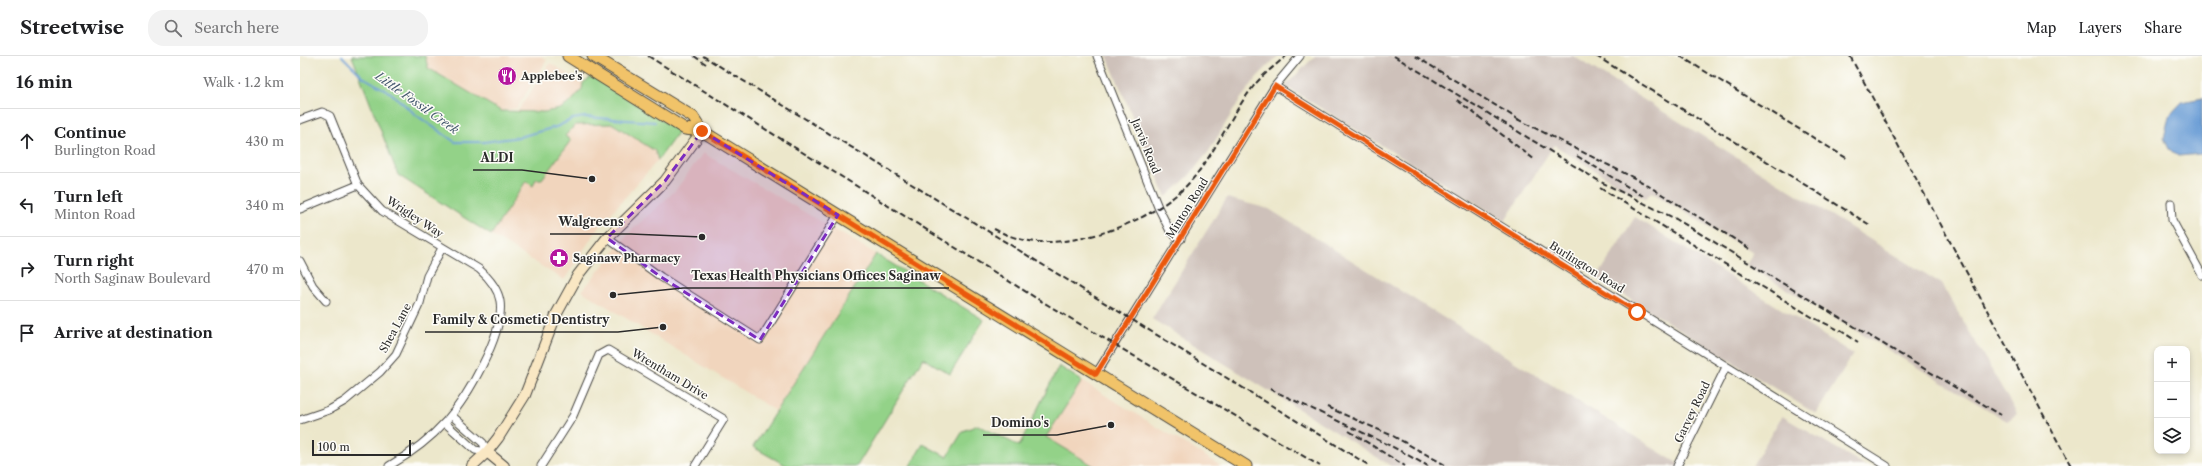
<!DOCTYPE html>
<html lang="en">
<head>
<meta charset="utf-8">
<style>
	:root { --surface:#fff; --page:#f2f2f2; --text:#202124; --muted:#757577; --line:#e0e0e0 }
	body { margin:0; font-family:"Libre Caslon Text",serif; background:var(--page); color:var(--text) }
	.controls { position:absolute; right:12px; bottom:12px; display:grid; overflow:hidden; border-radius:8px; box-shadow:0 2px 6px #0003 }
	.controls button { width:36px; height:36px; display:grid; place-items:center; padding:0; border:0; border-bottom:1px solid var(--line); background:var(--surface); color:var(--text); font:20px sans-serif }
	.scale { position:absolute; left:12px; bottom:10px; width:99px; box-sizing:border-box; padding-left:4px; border:2px solid #2b2b2b; border-top:0; font-size:11px; line-height:14px; white-space:nowrap; color:#2b2b2b; -webkit-text-stroke:3px #fdfcf7; paint-order:stroke }
	.stop { position:absolute; width:12px; height:12px; margin:-9px; border:3px solid #ea580c; border-radius:50%; background:#fff }
	.stop.end { background:#ea580c; border-color:#fff; box-shadow:0 1px 4px #0008 }
	.list { margin:0; padding:0; list-style:none }
	h2 { display:flex; justify-content:space-between; align-items:center; height:52px; margin:0; padding:0 16px; font-size:17px }
	h2 small { font-size:13px; font-weight:400; color:var(--muted) }
	.list li { display:grid; grid-template-columns:26px 1fr auto; gap:12px; align-items:center; box-sizing:border-box; height:64px; padding:0 16px; border-top:1px solid var(--line) }
	.list b { display:block; font-size:15px; white-space:nowrap }
	.list p { margin:0; font-size:13px; white-space:nowrap; color:var(--muted) }
	.list em { font-size:13px; font-style:normal; color:var(--muted) }
	.icon { flex:none; width:22px; height:22px; fill:none; stroke:currentColor; stroke-width:2; stroke-linecap:round; stroke-linejoin:round }
	.map { position:relative; flex:none; width:1902px; height:410px; overflow:hidden }
	header { display:flex; align-items:center; gap:24px; box-sizing:border-box; height:56px; padding:0 20px; background:var(--surface); border-bottom:1px solid var(--line) }
	header strong { font-size:19px }
	nav { display:flex; gap:22px; margin-inline-start:auto; font-size:14px }
	.search { width:280px; height:36px; background:var(--page); display:flex; align-items:center; gap:10px; box-sizing:border-box; padding:0 14px; border-radius:16px; color:var(--muted); font-size:15px }
	main { display:flex }
	aside { flex:1; background:var(--surface) }
	.map>svg:first-child { display:block }
	.built { fill:#f1d5bd }
	.industrial { fill:#cec1ba }
	.green { fill:#93d288; stroke:#5f7e5a }
	.water { fill:#6b9dd6; stroke:#4b6480 }
	.lines { fill:none; stroke-linecap:round; stroke-linejoin:round }
	.stream { stroke:#6b9dd6; stroke-width:2 }
	.street-casing { stroke:#484743; stroke-width:9 }
	.secondary-casing { stroke:#484743; stroke-width:12 }
	.primary-casing { stroke:#484743; stroke-width:13 }
	.street { stroke:#fff; stroke-width:7 }
	.secondary { stroke:#f9e7c3; stroke-width:10 }
	.primary { stroke:#f1c369; stroke-width:11 }
	.rail { stroke:#2b2b2b; stroke-width:2; stroke-dasharray:6 3; stroke-linecap:butt }
	.route { stroke:#ea580c; stroke-width:5 }
	.marked { fill:#7b2cbf; fill-opacity:0.2; stroke:#7b2cbf; stroke-width:3; stroke-dasharray:8 5; stroke-linejoin:round }
	.labels { text-anchor:middle; stroke-width:3; stroke-linejoin:round; paint-order:stroke }
	.poi-label { font-size:11px; font-weight:bold; fill:#2b2b2b; stroke:#fdfcf7; text-anchor:start }
	.street-label { font-size:11px; fill:#2b2b2b; stroke:#fdfcf7 }
	.water-label { font-size:12px; font-style:italic; fill:#45596f; stroke:#fdfcf7 }
	.leader { fill:none; stroke:#2b2b2b; stroke-width:1.5 }
	.callout-dot { fill:#2b2b2b; stroke:#fdfcf7; stroke-width:1.5 }
	.callout-label { font-size:12px; text-anchor:middle; font-weight:bold; fill:#2b2b2b; stroke:#fdfcf7; stroke-width:3; stroke-linejoin:round; paint-order:stroke }
</style>
</head>
<body>
<header>
<strong>Streetwise</strong>
<div class="search"><svg class="icon" aria-label="search" viewBox="0 0 24 24"><circle cx="10" cy="10" r="6"/><path d="M15 15l6 6"/></svg>Search here</div>
<nav><a>Map</a><a>Layers</a><a>Share</a></nav>
</header>
<main>
<aside>
<h2>16 min<small>Walk · 1.2 km</small></h2>
<ul class="list">
<li><svg class="icon" aria-label="ahead" viewBox="0 0 24 24"><path d="M12 20V5M6 11l6-6 6 6"/></svg><div><b>Continue</b><p>Burlington Road</p></div><em>430 m</em></li>
<li><svg class="icon" aria-label="left" viewBox="0 0 24 24"><path d="M17 20v-9H6M10 6l-5 5 5 5"/></svg><div><b>Turn left</b><p>Minton Road</p></div><em>340 m</em></li>
<li><svg class="icon" aria-label="right" viewBox="0 0 24 24"><path d="M7 20v-9h11M14 6l5 5-5 5"/></svg><div><b>Turn right</b><p>North Saginaw Boulevard</p></div><em>470 m</em></li>
<li><svg class="icon" aria-label="arrive" viewBox="0 0 24 24"><path d="M6 21V4h12l-3 4 3 4H6"/></svg><div><b>Arrive at destination</b></div></li>
</ul>
</aside>
<div class="map">
<svg width="1902" height="410" viewBox="0 0 1902 410">
	<rect width="100%" height="100%" fill="#fdfcf7"/>
	<filter id="ink" filterUnits="userSpaceOnUse"><feTurbulence type="fractalNoise" baseFrequency=".025" numOctaves="2"/><feDisplacementMap in="SourceGraphic" scale="8" xChannelSelector="R" yChannelSelector="G"/><feConvolveMatrix kernelMatrix="1 2 1 2 8 2 1 2 1" color-interpolation-filters="sRGB"/></filter>
	<filter id="wash" filterUnits="userSpaceOnUse"><feTurbulence type="fractalNoise" baseFrequency=".012" numOctaves="4" result="noise"/><feDisplacementMap in="SourceGraphic" scale="16" xChannelSelector="R" yChannelSelector="G"/><feGaussianBlur stdDeviation="0.9" result="paint"/><feColorMatrix in="noise" values="0 0 0 0 0 0 0 0 0 0 0 0 0 0 0 0 0 1.4 0 .05"/><feComposite in="paint" operator="in"/></filter>
	<g filter="url(#wash)">
		<rect width="100%" height="100%" fill="#ece7cb"/>
		<path class="built" d="M125 0H241L247 4 217 52 201 55 128 12Z
			M250 7 283 27 282 33 271 46 260 53 244 56H217Z
			M313 68 355 95 358 104 298 172 264 224 191 179 226 125 236 123 271 84 265 80 275 69Z
			M403 97 576 198 476 355 282 235 332 174 375 135Z
			M782 325 921 410H794L746 381Z"/>
		<path class="industrial" d="M807 0H978L957 21 939 45 909 95 888 121 866 141Z
			M1015 0H1273L1642 228 1717 358 1707 365 1446 209 1453 197 1351 136 1346 142 1330 136 1254 89 1205 165 985 30Z
			M927 142 969 153 1382 410H1091L852 263Z
			M1335 161 1553 298 1516 358 1297 222Z
			M1482 360 1566 410H1452Z"/>
		<path class="green" d="M52 0H125L128 12 201 55 244 56 260 53 271 46 282 33 283 27 292 20 379 75 358 104 355 95 313 68 275 69 265 80 271 84 242 123H236L233 130 226 125 191 179 98 119Z
			M576 198 684 264 650 318 623 302 557 410H487L453 391Z
			M759 310 782 325 746 381 794 410H610L623 388 647 401 663 375 678 369 719 390Z"/>
		<path class="water" d="M1902 42V98L1878 100 1869 93 1864 82 1869 60 1882 46Z"/>
		<g class="lines">
			<path class="stream" d="M42 0 63 21 91 37 116 59 155 86H184L219 81 256 71 273 63 285 61 355 66"/>
		</g>
	</g>
	<g filter="url(#ink)">
		<g class="lines">
			<defs>
				<path id="street" d="M797 0 858 151 870 175 881 183
					M975 30 1587 410
					M0 64 22 56 30 60 58 129 82 155 179 213C188 221 198 233 200 245 205 277 167 342 146 365 130 383 110 398 89 410
					M1871 147 1872 164 1902 219
					M0 153 58 129
					M307 182 361 221 460 284 538 159
					M0 205 13 230 26 245
					M796 318 975 30 1000 0
					M151 359 183 387 187 396
					M0 364 29 354 45 345 80 316 96 298 120 247 127 220 142 192
					M145 367 175 394 187 396
					M241 410 273 360 299 299 308 294 424 363 395 410
					M1377 410 1426 311"/>
				<path id="secondary" d="M187 396 204 410
					M172 410 187 396 198 382 225 339 256 259 278 219 307 182 365 125 402 75"/>
				<path id="primary" d="M268 0 385 73 402 75
					M293 0 393 61 402 75 946 410"/>
			</defs>
			<use href="#street" class="street-casing"/>
			<use href="#secondary" class="secondary-casing"/>
			<use href="#primary" class="primary-casing"/>
			<use href="#street" class="street"/>
			<use href="#secondary" class="secondary"/>
			<use href="#primary" class="primary"/>
			<path class="rail" d="M348 0 736 242 1020 410
				M394 0 406 8
				M403 0 1070 410
				M1094 0 1299 125 1376 163 1701 359
				M1115 0 1221 65
				M1296 0 1570 169
				M1380 0 1548 103
				M1550 0 1771 410
				M1157 44 1235 104
				M1217 63 1342 126 1452 194
				M1277 100 1343 140
				M1300 132 1512 261 1541 275 1558 286
				M694 173C708 180 725 186 740 186 788 188 856 163 889 127 915 99 929 61 953 31 962 19 975 10 986 0
				M970 333 1091 390 1128 410
				M1027 351 1093 380 1147 410
				M1049 375 1105 410"/>
		</g>
	</g>
	<g class="lines" filter="url(#ink)">
		<path class="route" d="M402 75 796 318 975 30 1337 256"/>
	</g>
	<path class="marked" d="M402 75 538 159 460 284 361 221 307 182 365 125Z"/>
	<defs>
		<symbol id="restaurant-disc" viewBox="-11 -11 22 22"><circle r="9.5" fill="#b5179e" stroke="#fdfcf7"/><path d="M-5-6h1v4h1v-4h1v4h1v-4h1v5L-1.5 .5V6h-2V.5L-5-1ZM5-6V6H3V1.5H1.5Q1.5-4 5-6Z" fill="#fff"/></symbol>
		<symbol id="pharmacy-disc" viewBox="-11 -11 22 22"><circle r="9.5" fill="#b5179e" stroke="#fdfcf7"/><path d="M-2-6h4v4h4v4h-4v4h-4v-4h-4v-4h4Z" fill="#fff"/></symbol>
	</defs>
	<g fill-rule="evenodd">
		<use href="#restaurant-disc" x="196" y="9" width="22" height="22"/>
		<use href="#pharmacy-disc" x="248" y="191" width="22" height="22"/>
	</g>
	<g class="labels">
		<g class="poi-label">
			<text x="221" y="24">Applebee's</text>
			<text x="273" y="206">Saginaw Pharmacy</text>
		</g>
		<g class="street-label">
			<text transform="translate(846 90) rotate(68)" y="4">Jarvis Road</text>
			<text transform="translate(887 152) rotate(-58)" y="4">Minton Road</text>
			<text transform="translate(115 161) rotate(33)" y="4">Wrigley Way</text>
			<text transform="translate(1287 211) rotate(32)" y="4">Burlington Road</text>
			<text transform="translate(95 272) rotate(-62)" y="4">Shea Lane</text>
			<text transform="translate(370 318) rotate(31)" y="4">Wrentham Drive</text>
			<text transform="translate(1392 356) rotate(-64)" y="4">Garvey Road</text>
		</g>
		<g class="water-label">
			<text transform="translate(117 47) rotate(35)" y="4">Little Fossil Creek</text>
		</g>
	</g>
	<path class="leader" d="M292 123L222 114H173M402 181L331 178H250M313 239L383 232H649M363 271L318 276H125M811 369L757 379H683"/>
	<g class="callout-dot">
		<circle cx="292" cy="123" r="4"/>
		<circle cx="402" cy="181" r="4"/>
		<circle cx="313" cy="239" r="4"/>
		<circle cx="363" cy="271" r="4"/>
		<circle cx="811" cy="369" r="4"/>
	</g>
	<g class="callout-label">
		<text x="197" y="106">ALDI</text>
		<text x="291" y="170">Walgreens</text>
		<text x="516" y="224">Texas Health Physicians Offices Saginaw</text>
		<text x="221" y="268">Family &amp; Cosmetic Dentistry</text>
		<text x="720" y="371">Domino's</text>
	</g>
</svg>
<div class="controls">
<button>+</button>
<button>−</button>
<button><svg class="icon" aria-label="layers" viewBox="0 0 24 24"><path d="M12 4l9 5-9 5-9-5zM3 14l9 5 9-5"/></svg></button>
</div>
<div class="scale">100 m</div>
<div class="stop" style="left:1337px;top:256px"></div>
<div class="stop end" style="left:402px;top:75px"></div>
</div>
</main>
</body>
</html>
